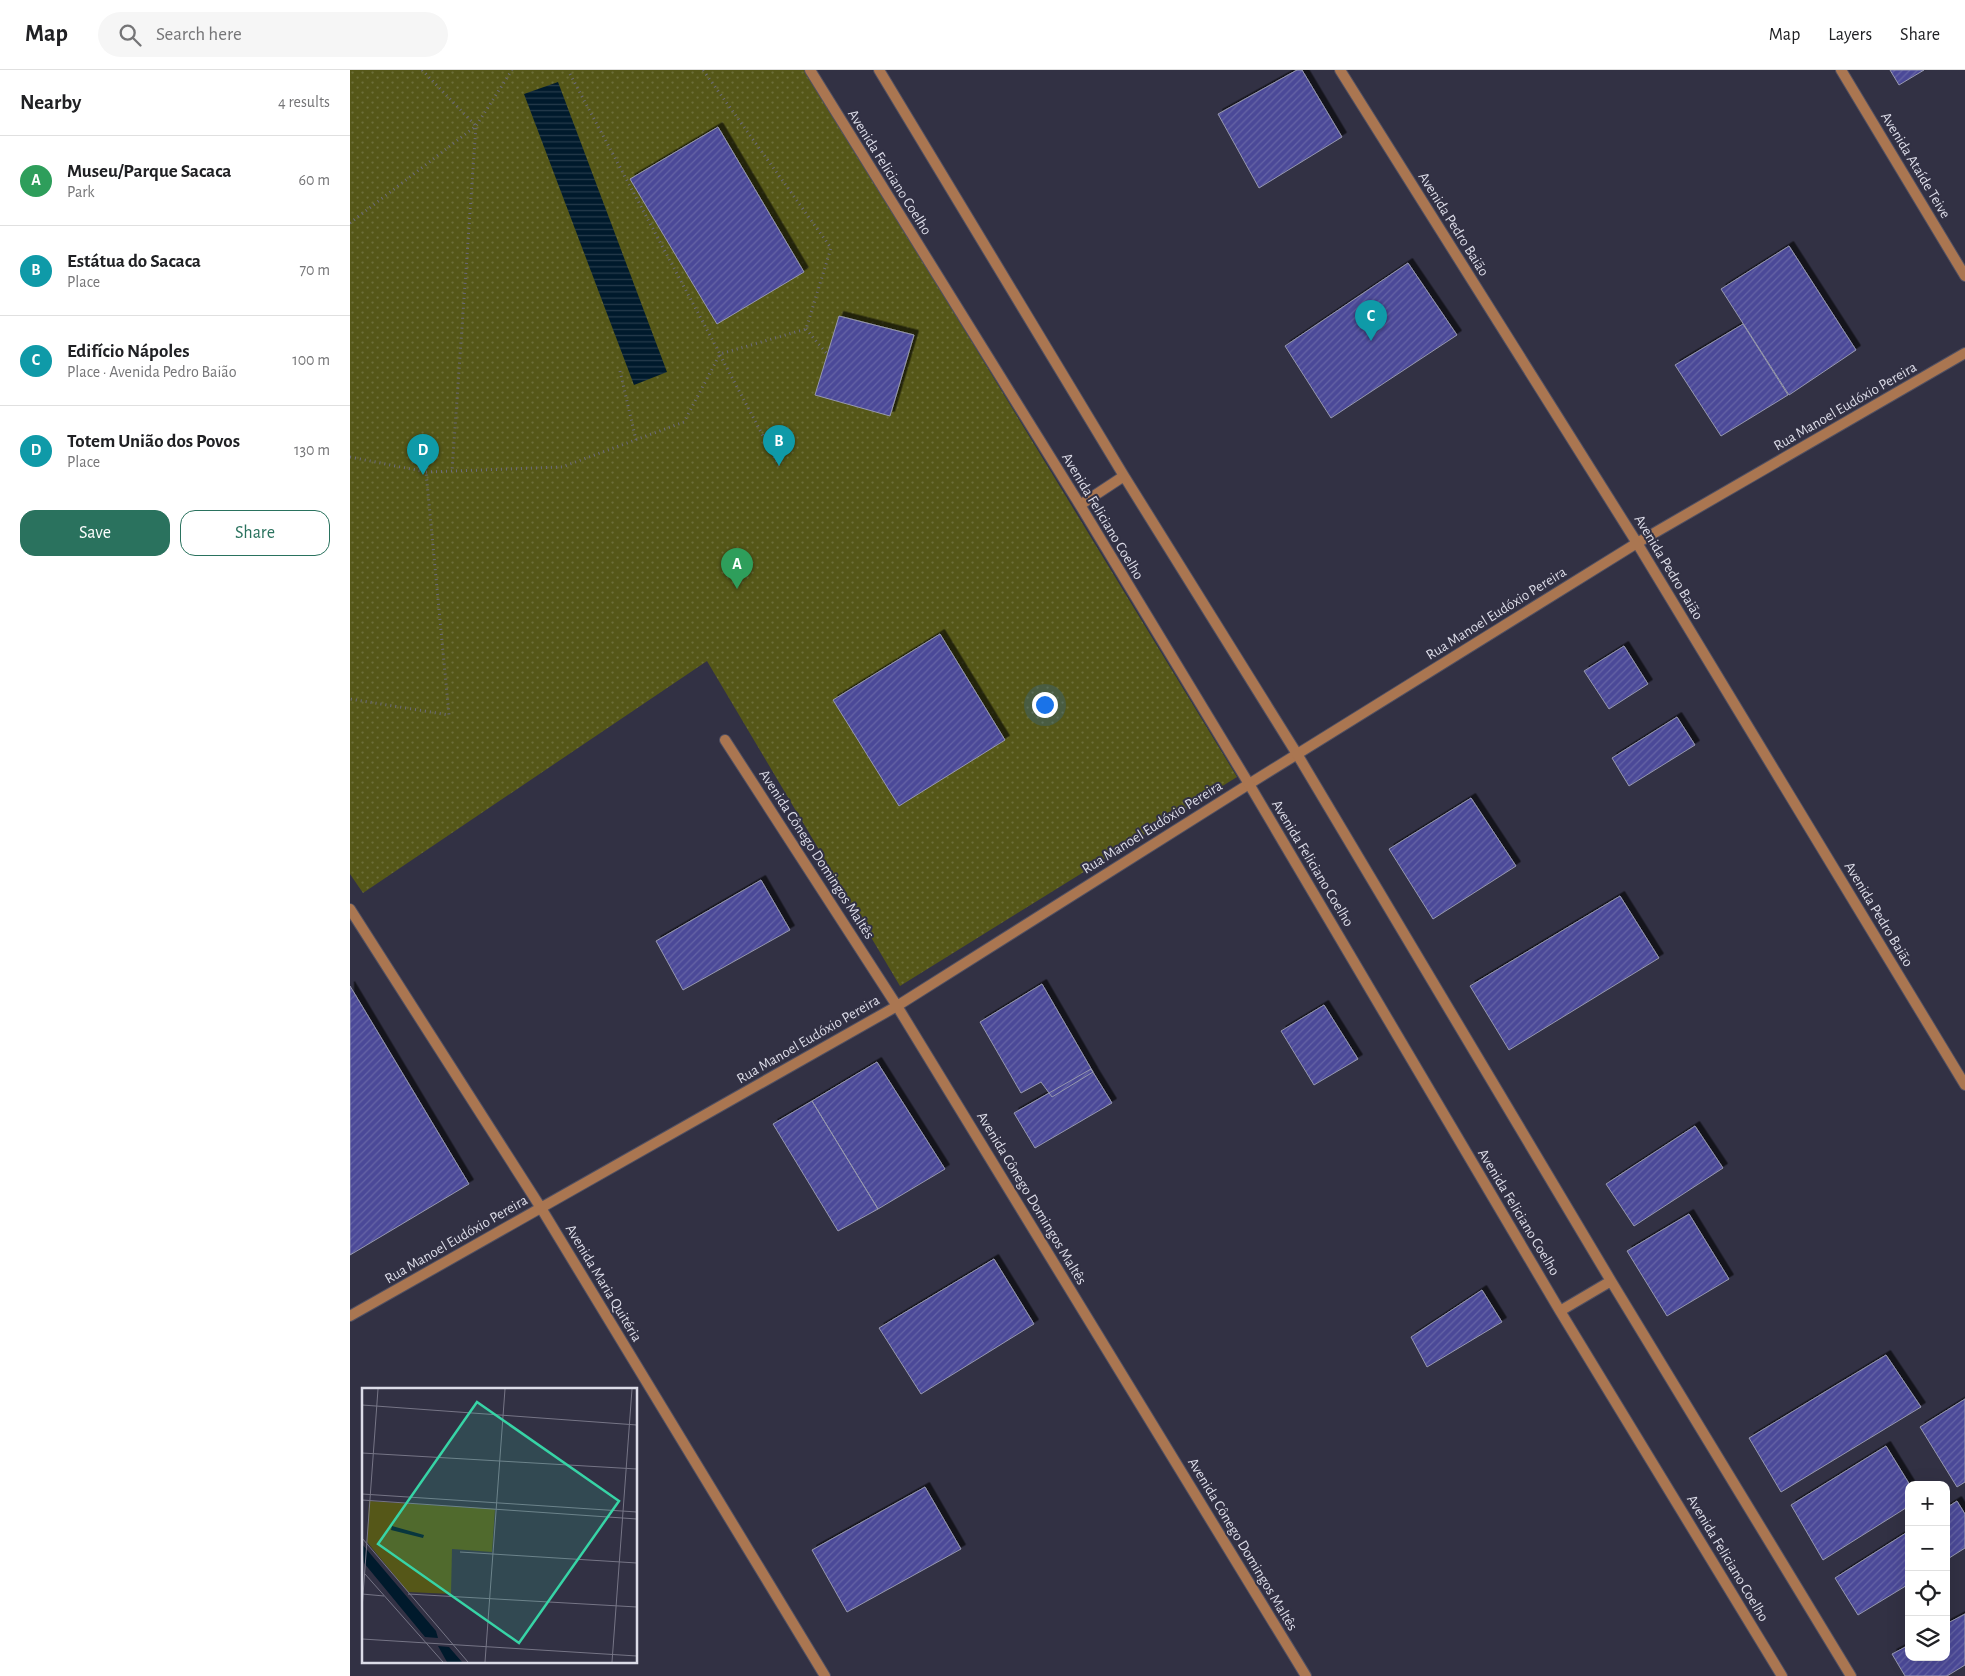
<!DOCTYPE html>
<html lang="en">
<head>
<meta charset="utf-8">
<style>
	:root { --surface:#fff; --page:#f6f6f6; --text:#202124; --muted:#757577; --line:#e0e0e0; --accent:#2a725e }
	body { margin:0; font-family:"Alegreya Sans",sans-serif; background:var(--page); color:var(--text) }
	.controls { position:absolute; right:15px; bottom:15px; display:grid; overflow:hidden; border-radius:10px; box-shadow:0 5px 20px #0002 }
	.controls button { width:45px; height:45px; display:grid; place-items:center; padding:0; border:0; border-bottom:1px solid var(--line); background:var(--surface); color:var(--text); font:25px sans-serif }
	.you { position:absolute; left:694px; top:634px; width:18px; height:18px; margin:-12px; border:4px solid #fff; border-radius:50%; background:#1a73e8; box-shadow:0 0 0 8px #1a73e833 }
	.badge { display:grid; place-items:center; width:32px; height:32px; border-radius:50%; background:var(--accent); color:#fff; font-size:16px; font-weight:700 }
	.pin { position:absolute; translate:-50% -41px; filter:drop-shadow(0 1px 2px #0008) }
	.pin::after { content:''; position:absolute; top:26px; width:18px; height:15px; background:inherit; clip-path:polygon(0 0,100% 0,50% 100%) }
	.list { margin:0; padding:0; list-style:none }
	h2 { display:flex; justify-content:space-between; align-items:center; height:65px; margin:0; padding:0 20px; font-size:21px }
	h2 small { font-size:16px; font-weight:400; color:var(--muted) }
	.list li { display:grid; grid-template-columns:32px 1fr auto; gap:15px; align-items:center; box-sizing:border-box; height:90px; padding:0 20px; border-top:1px solid var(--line) }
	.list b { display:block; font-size:19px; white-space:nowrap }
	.list p { margin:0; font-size:16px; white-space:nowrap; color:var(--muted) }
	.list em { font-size:16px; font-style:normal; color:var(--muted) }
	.actions { display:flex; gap:10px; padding:15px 20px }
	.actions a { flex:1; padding:11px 0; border:1px solid var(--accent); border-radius:15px; text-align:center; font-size:18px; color:var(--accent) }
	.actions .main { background:var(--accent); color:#fff }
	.icon { flex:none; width:28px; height:28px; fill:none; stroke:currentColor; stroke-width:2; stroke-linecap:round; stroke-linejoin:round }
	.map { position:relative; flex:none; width:1615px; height:1606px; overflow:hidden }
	header { display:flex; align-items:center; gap:30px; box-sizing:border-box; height:70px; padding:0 25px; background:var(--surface); border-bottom:1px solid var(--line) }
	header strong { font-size:24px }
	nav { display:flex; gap:28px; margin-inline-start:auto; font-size:18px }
	.search { width:350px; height:45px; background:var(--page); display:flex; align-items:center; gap:12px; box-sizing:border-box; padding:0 18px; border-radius:28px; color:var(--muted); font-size:19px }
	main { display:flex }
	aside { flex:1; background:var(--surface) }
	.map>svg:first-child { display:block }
	.park { fill:url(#park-dots) }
	.water { fill:url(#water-rules) }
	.building { fill:url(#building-hatch); stroke:#9698af; filter:url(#shadow) }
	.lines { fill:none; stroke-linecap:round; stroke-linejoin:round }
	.minor-casing { stroke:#515062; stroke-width:12 }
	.tertiary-casing { stroke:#515062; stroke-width:12 }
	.path { stroke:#6b6a7b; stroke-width:3; stroke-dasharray:1 4; stroke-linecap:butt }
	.minor { stroke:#aa7651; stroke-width:10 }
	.tertiary { stroke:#aa7651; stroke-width:10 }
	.labels { text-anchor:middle; stroke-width:4; stroke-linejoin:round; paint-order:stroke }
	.street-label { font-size:15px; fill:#dcdce8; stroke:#323144 }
	.inset-road { fill:none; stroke:#767586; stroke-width:1 }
	.view { fill:#37d4a6; fill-opacity:0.15; stroke:#37d4a6; stroke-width:2.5 }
	.inset-edge { fill:none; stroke:#dcdce8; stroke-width:2.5 }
</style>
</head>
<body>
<header>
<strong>Map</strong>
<div class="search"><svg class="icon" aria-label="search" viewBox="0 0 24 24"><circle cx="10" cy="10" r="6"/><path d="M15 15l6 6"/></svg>Search here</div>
<nav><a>Map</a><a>Layers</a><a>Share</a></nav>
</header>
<main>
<aside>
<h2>Nearby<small>4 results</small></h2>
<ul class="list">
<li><span class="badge" style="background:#2e9e5b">A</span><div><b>Museu/Parque Sacaca</b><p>Park</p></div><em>60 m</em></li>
<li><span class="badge" style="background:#0f9aa8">B</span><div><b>Estátua do Sacaca</b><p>Place</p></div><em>70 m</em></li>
<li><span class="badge" style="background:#0f9aa8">C</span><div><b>Edifício Nápoles</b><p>Place · Avenida Pedro Baião</p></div><em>100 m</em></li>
<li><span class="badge" style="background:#0f9aa8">D</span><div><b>Totem União dos Povos</b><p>Place</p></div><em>130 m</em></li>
</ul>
<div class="actions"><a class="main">Save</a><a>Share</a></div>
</aside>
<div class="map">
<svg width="1615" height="1606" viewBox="0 0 1615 1606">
	<defs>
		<pattern id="park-dots" width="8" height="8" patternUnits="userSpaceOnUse" patternTransform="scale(1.25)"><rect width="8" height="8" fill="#555718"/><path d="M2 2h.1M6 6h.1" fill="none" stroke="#6d6f3a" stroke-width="1.8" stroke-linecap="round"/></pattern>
		<pattern id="water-rules" width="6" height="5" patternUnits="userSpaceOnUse" patternTransform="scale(1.25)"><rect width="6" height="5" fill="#001a2c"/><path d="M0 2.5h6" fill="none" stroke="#253b4b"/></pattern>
		<pattern id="building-hatch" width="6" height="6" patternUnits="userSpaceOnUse" patternTransform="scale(1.25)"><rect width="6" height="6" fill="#4c4a98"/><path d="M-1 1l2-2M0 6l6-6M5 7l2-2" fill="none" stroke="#6564a6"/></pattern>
		<filter id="shadow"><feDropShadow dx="4.5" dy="-4.5" stdDeviation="0" flood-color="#0009"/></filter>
	</defs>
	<rect width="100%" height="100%" fill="#323144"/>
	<path class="park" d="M0 0H456L887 707 550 916 357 591 13 823 0 804Z"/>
	<path class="water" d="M208 12 317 302 284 315 174 24Z"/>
	<path class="building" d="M947 0H952L992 67 909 118 868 44Z
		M1540 0H1574L1549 15Z
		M368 57 454 202 367 254 280 109Z
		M1439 176 1506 280 1439 325 1371 219Z
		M1058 193 1107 265 981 348 935 276Z
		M489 246 564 265 540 346 465 325Z
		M1393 254 1438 325 1371 366 1325 295Z
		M590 564 655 670 549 736 483 630Z
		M1274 576 1298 614 1259 639 1234 601Z
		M1327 647 1345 675 1279 716 1262 688Z
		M1121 728 1166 796 1083 849 1039 779Z
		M411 810 440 860 333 920 306 871Z
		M1270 826 1309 888 1159 980 1120 916Z
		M692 914 743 1002 702 1027 691 1012 671 1023 630 952Z
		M0 916 119 1114 0 1185Z
		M974 935 1008 989 964 1015 931 961Z
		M527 992 595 1099 528 1139 462 1031Z
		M741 999 762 1033 685 1078 664 1043Z
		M462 1031 528 1139 488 1161 423 1054Z
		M1345 1056 1373 1098 1284 1156 1256 1114Z
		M1339 1144 1379 1209 1317 1246 1277 1181Z
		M644 1189 684 1254 571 1324 529 1258Z
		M1132 1220 1152 1252 1077 1297 1061 1267Z
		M1536 1285 1571 1337 1431 1422 1399 1368Z
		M1615 1329V1412L1607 1417 1570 1357Z
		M1536 1376 1560 1415 1559 1436 1473 1490 1441 1435Z
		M575 1417 611 1479 497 1542 462 1480Z
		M1607 1431 1615 1444V1478L1596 1490V1438Z
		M1559 1461V1514L1508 1545 1485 1508Z
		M1615 1544V1595L1597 1606H1555L1542 1584 1559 1575V1587H1596V1554Z"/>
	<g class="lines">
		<defs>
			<path id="minor" d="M990 0 1287 473 1615 1015
				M1491 0 1615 206
				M375 670 547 936 956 1606
				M0 839 191 1138 475 1606
				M0 1246 547 936 899 714 1287 473 1615 283"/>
			<path id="tertiary" d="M460 0 730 435 899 714 1210 1241 1432 1606
				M529 0 774 406 947 684 1261 1211 1501 1606
				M730 435 774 406
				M1210 1241 1261 1211"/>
		</defs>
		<use href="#minor" class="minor-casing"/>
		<use href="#tertiary" class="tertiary-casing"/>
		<path class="path" d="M72 0 126 56 102 401
			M220 4 370 284 456 259 481 178 353 0
			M0 153 126 56 162 0
			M456 259 477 284
			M370 285 429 396
			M270 301 286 370
			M0 387 76 402 99 645 0 629
			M76 402 212 397 334 352 370 284"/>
		<use href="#minor" class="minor"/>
		<use href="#tertiary" class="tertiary"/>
	</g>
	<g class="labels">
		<g class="street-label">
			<text transform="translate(1566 95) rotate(59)" y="5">Avenida Ataíde Teive</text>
			<text transform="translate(540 102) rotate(58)" y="5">Avenida Feliciano Coelho</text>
			<text transform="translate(1104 154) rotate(58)" y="5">Avenida Pedro Baião</text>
			<text transform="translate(1495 336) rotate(-30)" y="5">Rua Manoel Eudóxio Pereira</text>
			<text transform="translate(753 446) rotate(59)" y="5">Avenida Feliciano Coelho</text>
			<text transform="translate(1319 497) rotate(59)" y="5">Avenida Pedro Baião</text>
			<text transform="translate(1146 543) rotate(-32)" y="5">Rua Manoel Eudóxio Pereira</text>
			<text transform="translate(802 757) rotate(-32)" y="5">Rua Manoel Eudóxio Pereira</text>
			<text transform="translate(467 784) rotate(57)" y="5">Avenida Cônego Domingos Maltês</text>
			<text transform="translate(963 793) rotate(59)" y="5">Avenida Feliciano Coelho</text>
			<text transform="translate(1529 844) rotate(59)" y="5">Avenida Pedro Baião</text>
			<text transform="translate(458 969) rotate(-30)" y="5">Rua Manoel Eudóxio Pereira</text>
			<text transform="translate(682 1128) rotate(59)" y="5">Avenida Cônego Domingos Maltês</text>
			<text transform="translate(1169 1142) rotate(59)" y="5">Avenida Feliciano Coelho</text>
			<text transform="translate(106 1169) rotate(-30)" y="5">Rua Manoel Eudóxio Pereira</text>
			<text transform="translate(254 1213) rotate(59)" y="5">Avenida Maria Quitéria</text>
			<text transform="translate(893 1474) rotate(59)" y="5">Avenida Cônego Domingos Maltês</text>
			<text transform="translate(1378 1488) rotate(59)" y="5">Avenida Feliciano Coelho</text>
		</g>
	</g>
	<g transform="translate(12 1318)">
		<rect width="275" height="275" fill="#323144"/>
		<path d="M7 113 133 121 130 164 90 161 89 206 46 204 5 154Z" fill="#555718"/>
		<path d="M30 138 62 147 61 150 29 142ZM0 156 74 243 76 250 63 249 2 175ZM76 258 87 259 100 274H85Z" fill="#001a2c"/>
		<path class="inset-road" d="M0 17 275 37M0 65 275 81M0 106 275 124M0 112 275 131M0 150 106 274M98 164 275 175M3 186 81 274M0 206 22 208M46 206 275 219M0 221 16 1M0 251 275 268M123 274 143 1M250 274 270 1"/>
		<path class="view" d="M115 14 257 113 157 255 16 156Z"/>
		<rect width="275" height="275" class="inset-edge"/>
	</g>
</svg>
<div class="controls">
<button>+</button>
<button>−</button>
<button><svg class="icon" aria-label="locate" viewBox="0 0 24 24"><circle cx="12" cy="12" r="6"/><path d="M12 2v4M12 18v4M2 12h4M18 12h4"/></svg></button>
<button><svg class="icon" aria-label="layers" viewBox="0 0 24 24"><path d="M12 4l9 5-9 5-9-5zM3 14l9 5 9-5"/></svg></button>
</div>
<div class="you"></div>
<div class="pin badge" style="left:387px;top:519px;background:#2e9e5b">A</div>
<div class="pin badge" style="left:429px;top:396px;background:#0f9aa8">B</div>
<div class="pin badge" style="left:1021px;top:271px;background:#0f9aa8">C</div>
<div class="pin badge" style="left:73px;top:405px;background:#0f9aa8">D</div>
</div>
</main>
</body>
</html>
